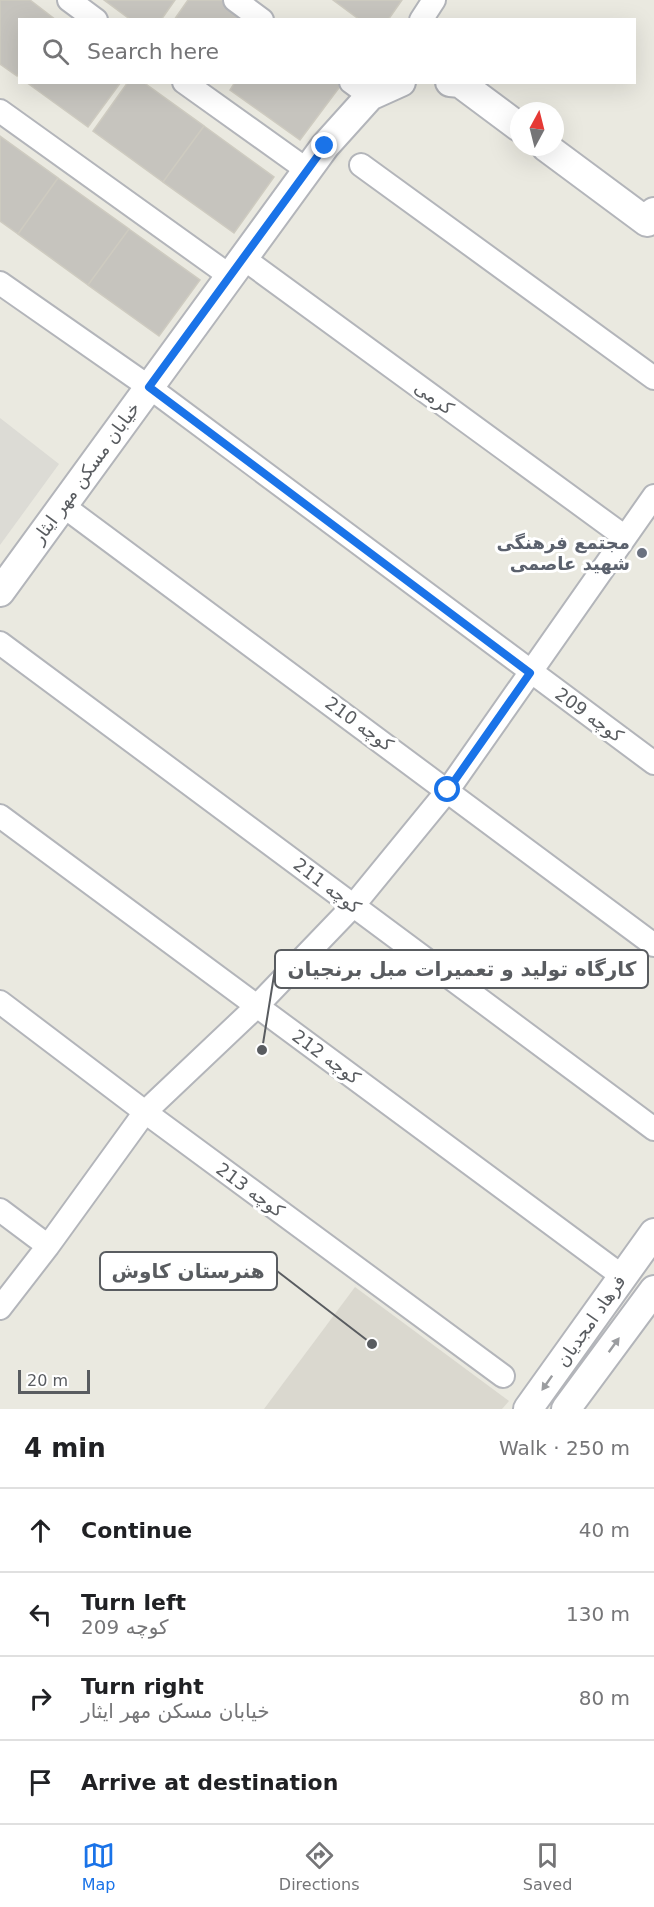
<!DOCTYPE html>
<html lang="en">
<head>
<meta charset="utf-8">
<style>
	:root { --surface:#fff; --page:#f2f2f2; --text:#202124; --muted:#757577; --line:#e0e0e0; --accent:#1a73e8 }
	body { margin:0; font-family:"DejaVu Sans",Vazirmatn,sans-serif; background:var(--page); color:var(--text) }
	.compass { position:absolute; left:510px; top:102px; width:54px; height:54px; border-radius:50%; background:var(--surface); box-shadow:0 6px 24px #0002; rotate:7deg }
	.scale { position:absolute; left:18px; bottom:15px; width:72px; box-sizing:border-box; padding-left:6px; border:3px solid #595c60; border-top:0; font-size:16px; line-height:21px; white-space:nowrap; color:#595c60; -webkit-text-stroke:4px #fff; paint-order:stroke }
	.stop { position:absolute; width:18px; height:18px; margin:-14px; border:4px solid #1a73e8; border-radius:50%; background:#fff }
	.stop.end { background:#1a73e8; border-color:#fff; box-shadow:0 2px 6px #0008 }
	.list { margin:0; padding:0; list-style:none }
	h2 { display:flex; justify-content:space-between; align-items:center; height:78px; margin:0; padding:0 24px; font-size:26px }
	h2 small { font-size:20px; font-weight:400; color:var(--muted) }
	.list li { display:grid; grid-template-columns:39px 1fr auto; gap:18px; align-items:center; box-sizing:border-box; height:84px; padding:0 24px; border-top:2px solid var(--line) }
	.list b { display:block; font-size:22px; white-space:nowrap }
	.list p { margin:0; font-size:20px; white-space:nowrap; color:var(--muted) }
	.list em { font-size:20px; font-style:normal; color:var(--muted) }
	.icon { flex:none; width:33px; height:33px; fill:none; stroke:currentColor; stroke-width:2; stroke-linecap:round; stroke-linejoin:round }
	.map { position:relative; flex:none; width:654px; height:1409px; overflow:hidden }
	.search { position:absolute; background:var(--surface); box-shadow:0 6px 24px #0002; left:18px; right:18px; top:18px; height:66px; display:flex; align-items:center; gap:15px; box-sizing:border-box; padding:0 21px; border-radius:0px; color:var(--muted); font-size:22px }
	.sheet { height:414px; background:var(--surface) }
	nav { display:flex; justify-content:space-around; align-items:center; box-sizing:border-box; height:84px; border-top:2px solid var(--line); background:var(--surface); font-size:16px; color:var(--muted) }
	nav a { display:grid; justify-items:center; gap:3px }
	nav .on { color:var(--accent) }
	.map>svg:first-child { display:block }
	.industrial { fill:#dcdbd5 }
	.education { fill:#dad8cf }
	.building { fill:#c6c4be; stroke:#cecbc0; stroke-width:1.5 }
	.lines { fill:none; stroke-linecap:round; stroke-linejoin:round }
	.minor-casing { stroke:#b3b5ba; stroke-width:26 }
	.tertiary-casing { stroke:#b3b5ba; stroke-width:32 }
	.minor { stroke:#fff; stroke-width:22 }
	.tertiary { stroke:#fff; stroke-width:28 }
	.oneway { fill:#9b9da0 }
	.route { stroke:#1a73e8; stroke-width:8 }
	.worship-dot { fill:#6b7280; stroke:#fff; stroke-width:2 }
	.labels { text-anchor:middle; stroke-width:6; stroke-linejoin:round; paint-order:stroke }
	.street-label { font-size:18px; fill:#595c60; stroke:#fff }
	.worship-label { font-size:18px; font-weight:bold; fill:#5b616d; stroke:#fff; text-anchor:end }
	.leader { fill:none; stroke:#595c60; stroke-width:2 }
	.callout-dot { fill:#595c60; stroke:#fff; stroke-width:2 }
	.callout { fill:#fff; stroke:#595c60; stroke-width:2 }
	.callout-label { font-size:20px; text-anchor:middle; font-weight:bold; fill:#595c60 }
</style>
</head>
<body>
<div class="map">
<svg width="654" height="1409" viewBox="0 0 654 1409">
	<rect width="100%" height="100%" fill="#eae9e0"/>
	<path class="industrial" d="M0 418 59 464 0 545Z"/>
	<path class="education" d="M355 1287 509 1401 502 1409H264Z"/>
	<path class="building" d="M0 0H30L56 20H20V73L17 76 0 64Z
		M104 0H175L161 20H131Z
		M188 0H223L250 20H174Z
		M333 0H402L388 20H360Z
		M26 82H121L88 127Z
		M128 82H143L204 126 163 182 93 131Z
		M235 82H338L341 85 300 140 230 90Z
		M204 126 274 177 234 233 163 182Z
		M0 136 58 178 18 234 0 221Z
		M58 178 129 229 88 285 18 234Z
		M129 229 200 280 159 336 88 285Z"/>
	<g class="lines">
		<defs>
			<path id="minor" d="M69 0 96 20
				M235 0 262 20
				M421 20 434 0
				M184 82 307 170
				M351 82 370 96 378 84
				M0 111 230 276
				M361 165 654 378
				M243 258 625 537
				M0 283 149 387 654 763
				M62 505 654 945
				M0 643 654 1129
				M0 816 622 1276
				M0 1002 145 1112 503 1376
				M0 1210 48 1246
				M0 1308 48 1246 145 1112 257 1006 353 906 448 790 654 496"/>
			<path id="tertiary" d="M450 82 460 83 519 127
				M546 147 647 222 654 212
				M0 592 325 146 370 96 401 82
				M528 1409 654 1233
				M566 1409 654 1290"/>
		</defs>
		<use href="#minor" class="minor-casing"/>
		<use href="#tertiary" class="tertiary-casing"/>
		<use href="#minor" class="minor"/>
		<use href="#tertiary" class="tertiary"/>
	</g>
	<defs><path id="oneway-solid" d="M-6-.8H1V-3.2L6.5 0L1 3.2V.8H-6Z" transform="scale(1.5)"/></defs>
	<g class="oneway">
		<use href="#oneway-solid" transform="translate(614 1345) rotate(-54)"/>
		<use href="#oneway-solid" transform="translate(547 1383) rotate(125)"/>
	</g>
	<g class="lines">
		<path class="route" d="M325 146 149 387 530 673 448 790"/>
	</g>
	<circle class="worship-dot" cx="642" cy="553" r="6"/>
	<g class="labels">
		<g class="street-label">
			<text transform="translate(434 398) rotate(36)" y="6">کرمی</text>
			<text transform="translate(86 473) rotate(-54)" y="6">خیابان مسکن مهر ایثار</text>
			<text transform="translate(589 715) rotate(36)" y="6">کوچه 209</text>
			<text transform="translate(359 724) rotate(36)" y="6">کوچه 210</text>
			<text transform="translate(327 886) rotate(37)" y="6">کوچه 211</text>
			<text transform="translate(326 1057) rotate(36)" y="6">کوچه 212</text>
			<text transform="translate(250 1190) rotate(36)" y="6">کوچه 213</text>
			<text transform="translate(591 1321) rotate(-55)" y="6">فرهاد امجدیان</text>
		</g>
		<g class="worship-label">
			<text x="630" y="549">مجتمع فرهنگی<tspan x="630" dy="21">شهید عاصمی</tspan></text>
		</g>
	</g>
	<path class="leader" d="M262 1050L275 969M372 1344L277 1271"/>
	<g class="callout-dot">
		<circle cx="262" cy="1050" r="6"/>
		<circle cx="372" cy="1344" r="6"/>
	</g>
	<g class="callout">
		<rect x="275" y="950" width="373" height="38" rx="6"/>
		<rect x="100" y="1252" width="177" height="38" rx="6"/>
	</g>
	<g class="callout-label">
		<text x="462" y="976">کارگاه تولید و تعمیرات مبل برنجیان</text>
		<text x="188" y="1278">هنرستان کاوش</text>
	</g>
</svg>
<svg class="compass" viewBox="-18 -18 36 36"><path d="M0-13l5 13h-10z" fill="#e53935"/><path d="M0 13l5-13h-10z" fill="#757577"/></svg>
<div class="scale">20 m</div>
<div class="stop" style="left:448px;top:790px"></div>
<div class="stop end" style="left:325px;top:146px"></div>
<div class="search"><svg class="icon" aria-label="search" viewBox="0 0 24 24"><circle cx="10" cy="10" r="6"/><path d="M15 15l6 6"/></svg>Search here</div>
</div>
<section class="sheet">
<h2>4 min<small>Walk · 250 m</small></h2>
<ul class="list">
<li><svg class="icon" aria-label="ahead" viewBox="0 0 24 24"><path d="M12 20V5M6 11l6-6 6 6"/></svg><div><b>Continue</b></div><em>40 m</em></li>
<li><svg class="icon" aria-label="left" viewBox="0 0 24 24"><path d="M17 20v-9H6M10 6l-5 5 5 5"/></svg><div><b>Turn left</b><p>کوچه 209</p></div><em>130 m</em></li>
<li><svg class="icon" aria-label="right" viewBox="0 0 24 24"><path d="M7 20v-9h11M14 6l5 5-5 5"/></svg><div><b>Turn right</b><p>خیابان مسکن مهر ایثار</p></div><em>80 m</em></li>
<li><svg class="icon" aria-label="arrive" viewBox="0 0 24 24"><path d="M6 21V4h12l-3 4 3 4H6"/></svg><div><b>Arrive at destination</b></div></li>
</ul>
</section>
<nav>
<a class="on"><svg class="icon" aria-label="map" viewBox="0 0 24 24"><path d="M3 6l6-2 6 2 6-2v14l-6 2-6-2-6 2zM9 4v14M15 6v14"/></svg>Map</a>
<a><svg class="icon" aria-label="directions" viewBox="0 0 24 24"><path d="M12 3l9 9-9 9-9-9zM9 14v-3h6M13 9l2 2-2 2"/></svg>Directions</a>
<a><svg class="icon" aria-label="saved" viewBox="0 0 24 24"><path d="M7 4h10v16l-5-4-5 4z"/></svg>Saved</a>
</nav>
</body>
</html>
